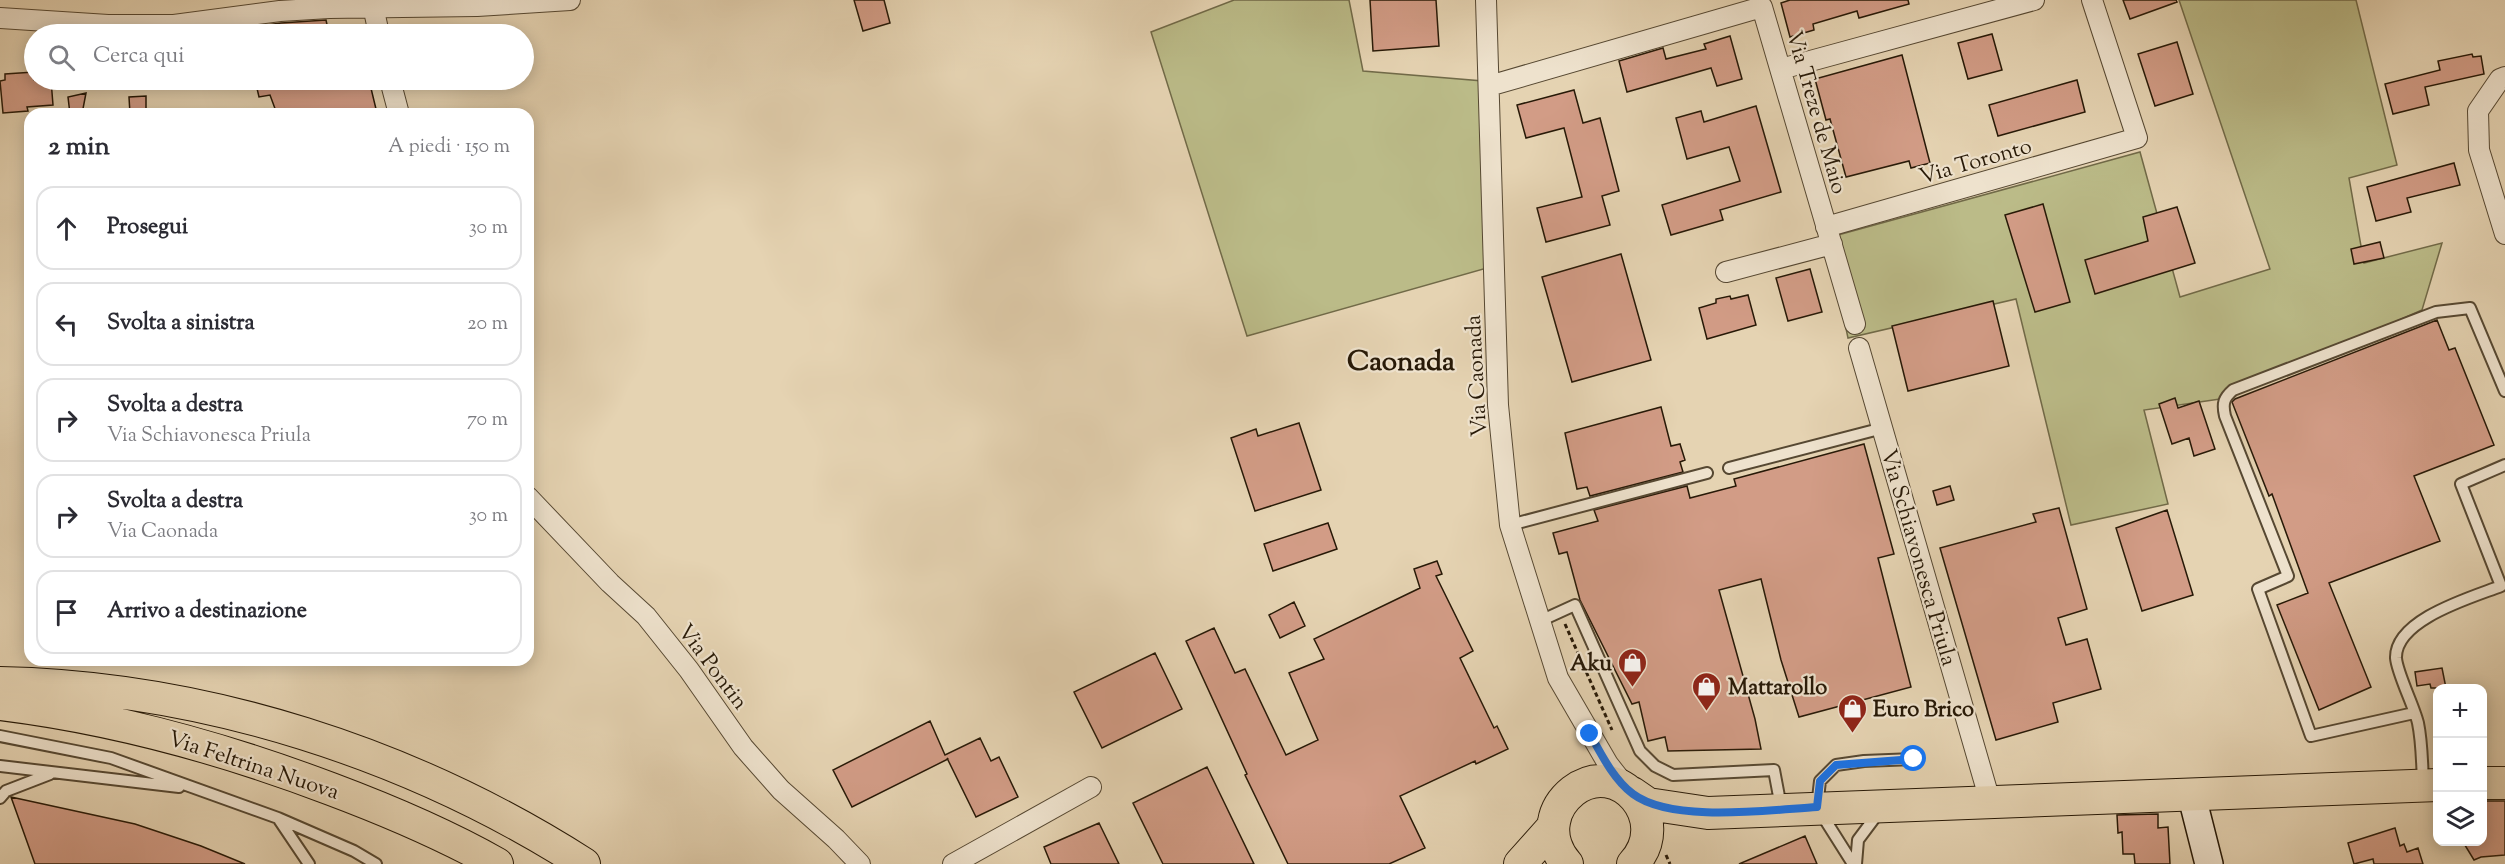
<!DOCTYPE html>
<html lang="it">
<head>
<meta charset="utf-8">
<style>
	:root { --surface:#fff; --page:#f7f7f7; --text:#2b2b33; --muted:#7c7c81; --line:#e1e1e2 }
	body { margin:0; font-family:"Sorts Mill Goudy",serif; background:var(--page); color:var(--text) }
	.controls { position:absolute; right:18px; bottom:18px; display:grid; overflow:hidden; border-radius:12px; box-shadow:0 3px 15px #0003 }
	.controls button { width:54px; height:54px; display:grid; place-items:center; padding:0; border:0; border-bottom:2px solid var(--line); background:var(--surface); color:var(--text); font:30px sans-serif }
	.stop { position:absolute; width:18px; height:18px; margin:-14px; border:4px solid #1a73e8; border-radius:50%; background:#fff }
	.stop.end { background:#1a73e8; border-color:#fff; box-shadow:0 2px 6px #0008 }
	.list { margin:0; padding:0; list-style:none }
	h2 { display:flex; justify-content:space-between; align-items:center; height:78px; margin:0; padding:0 24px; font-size:26px }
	h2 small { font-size:20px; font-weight:400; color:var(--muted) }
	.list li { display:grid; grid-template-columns:39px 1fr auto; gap:18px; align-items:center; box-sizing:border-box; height:84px; margin:0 12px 12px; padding:0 12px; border:2px solid var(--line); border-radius:18px }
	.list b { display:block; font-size:22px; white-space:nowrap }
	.list p { margin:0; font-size:20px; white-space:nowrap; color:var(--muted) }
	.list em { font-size:20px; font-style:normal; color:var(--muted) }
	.icon { flex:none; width:33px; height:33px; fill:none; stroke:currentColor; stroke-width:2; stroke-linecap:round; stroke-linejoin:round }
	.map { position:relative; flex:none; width:2505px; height:864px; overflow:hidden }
	.search { position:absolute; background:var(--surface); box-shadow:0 3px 15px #0003; left:24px; top:24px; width:510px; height:66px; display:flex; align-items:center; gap:15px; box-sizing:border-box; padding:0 21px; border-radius:33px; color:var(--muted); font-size:22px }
	.panel { position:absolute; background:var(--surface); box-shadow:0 3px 15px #0003; left:24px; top:108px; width:510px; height:558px; border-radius:18px }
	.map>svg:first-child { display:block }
	.green { fill:#bb8; stroke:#716a48; stroke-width:1.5 }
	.building { fill:#d29c86; stroke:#271907; stroke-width:1.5 }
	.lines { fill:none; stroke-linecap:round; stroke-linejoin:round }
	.lane-casing { stroke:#564832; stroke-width:14 }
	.street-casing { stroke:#564832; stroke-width:22 }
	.secondary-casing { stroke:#271907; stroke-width:30 }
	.primary-casing { stroke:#271907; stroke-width:34 }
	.path { stroke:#271907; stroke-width:3; stroke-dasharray:4.5 3; stroke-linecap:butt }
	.lane { stroke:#eee2cd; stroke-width:10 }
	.street { stroke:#eee2cd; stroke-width:20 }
	.secondary { stroke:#eee2cd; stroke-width:27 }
	.primary { stroke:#e5d3b2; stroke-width:32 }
	.route { stroke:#1a73e8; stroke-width:8 }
	.labels { text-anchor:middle; stroke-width:4.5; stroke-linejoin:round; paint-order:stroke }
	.street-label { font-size:22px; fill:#271907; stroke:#eee2cd }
	.poi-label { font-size:22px; font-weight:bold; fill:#271907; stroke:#eee2cd; text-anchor:start }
	.district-label { font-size:28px; font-weight:bold; fill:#271907; stroke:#eee2cd }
</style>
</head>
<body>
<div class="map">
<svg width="2505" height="864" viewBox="0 0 2505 864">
	<rect width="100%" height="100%" fill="#e5d3b2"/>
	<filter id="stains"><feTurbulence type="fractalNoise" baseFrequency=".00333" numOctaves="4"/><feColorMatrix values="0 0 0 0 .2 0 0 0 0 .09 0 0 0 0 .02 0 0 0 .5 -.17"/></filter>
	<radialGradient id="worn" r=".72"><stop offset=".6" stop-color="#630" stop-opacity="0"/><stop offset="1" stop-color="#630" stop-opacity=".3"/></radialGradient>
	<path class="green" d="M1234 0H1349L1363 71 1483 81 1487 268 1247 336 1151 32Z
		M2179 0H2356L2397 165 2349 178 2364 263 2442 243 2422 310 2220 399 2144 410 2168 504 2071 525 2016 299 1848 338 1827 238 2140 152 2180 297 2270 269Z"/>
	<path class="building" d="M854 0H884L890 23 863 31Z
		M1370 0H1436L1439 46 1373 51Z
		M1790 0H1908L1909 4 1859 18 1857 11 1813 24 1814 30 1790 37 1781 3Z
		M2123 0H2176L2177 2 2130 19Z
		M326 20 329 34H216V32L281 23Z
		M1992 34 2002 70 1968 79 1958 43Z
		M1730 36 1742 79 1717 86 1711 68 1627 92 1619 61 1663 48 1666 59 1706 49 1704 44Z
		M2177 42 2193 94 2155 106 2138 54Z
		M2472 54 2473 57 2481 56 2484 74 2425 87 2429 105 2393 114 2385 84 2440 70 2438 61Z
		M1902 55 1930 163 1911 168 1909 161 1846 177 1830 119 1826 120 1815 79Z
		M34 72V80H51L53 105 27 107 28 111 3 113 0 81 5 80V74Z
		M255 80H290L292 87 312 82 313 86 338 80H369L376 109 355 114H277L270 95 259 97Z
		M2077 80 2085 112 1998 136 1989 105Z
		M1574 90 1583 123 1600 118 1619 191 1602 196 1610 225 1546 242 1537 208 1582 197 1564 128 1526 138 1517 105Z
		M86 93 82 114H70L68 97Z
		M146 96V114H130L129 97Z
		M1756 106 1781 192 1720 210 1723 220 1671 235 1662 205 1740 181 1729 147 1687 159 1676 118 1701 111 1704 122Z
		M2454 163 2460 185 2407 198 2411 212 2376 221 2367 187Z
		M2043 204 2070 302 2035 312 2005 215Z
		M2177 207 2195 263 2095 294 2085 260 2148 241 2143 217Z
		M2380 242 2384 258 2354 264 2351 249Z
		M1621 254 1651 360 1572 382 1542 277Z
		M1810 269 1822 312 1788 321 1776 278Z
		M1748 295 1756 325 1707 339 1699 308 1716 303V299L1730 296 1731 299Z
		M1993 301 2009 366 1908 391 1892 326Z
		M2437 320 2449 350 2455 348 2494 445 2414 476 2440 541 2329 583 2371 687 2319 710 2277 605 2308 593 2272 494 2269 496 2232 402 2235 399Z
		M2175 398 2178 408 2199 401 2215 449 2194 456 2189 438 2172 444 2159 404Z
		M1661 407 1671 446 1680 444 1685 460 1680 462 1683 472 1590 496 1587 487 1577 489 1565 433Z
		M1299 423 1321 490 1255 511 1231 438 1256 429 1258 436Z
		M1864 444 1894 554 1878 558 1911 687 1799 717 1781 660 1761 579 1719 590 1755 719 1761 749 1668 751 1665 737 1648 741 1639 702 1632 704 1580 600 1567 552 1559 554 1553 533 1598 521 1594 510 1687 486 1690 498 1736 486 1734 479Z
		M1950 486 1954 500 1937 505 1933 491Z
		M2059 508 2087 609 2058 618 2066 645 2087 639 2101 689 2053 703 2058 722 1996 740 1940 548 2036 522 2033 514Z
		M2167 510 2193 595 2142 611 2116 528Z
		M1328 523 1337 549 1273 571 1264 544Z
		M1437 561 1442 574 1436 576 1473 651 1460 658 1494 728 1497 726 1508 749 1476 764 1475 761 1400 796 1425 848 1389 864H1288L1245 775 1247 774 1186 641 1214 628 1235 673 1245 669 1286 755 1318 740 1289 673 1324 659 1314 639 1420 588 1414 569Z
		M1294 602 1305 626 1280 638 1269 615Z
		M1155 653 1182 709 1102 748 1074 692Z
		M2442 668 2446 688H2431L2430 684 2417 686 2415 672Z
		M930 721 945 755 980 738 991 761 999 757 1018 797 976 817 947 758 948 759 852 807 833 770Z
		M1207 767 1254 864H1163L1133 803Z
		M11 797 135 824 201 846 245 864H35Z
		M2482 801H2505V855L2481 857 2474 860 2463 842H2482Z
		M2158 814V828L2168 827 2170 864H2135L2134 854H2123L2122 832 2118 833 2117 815Z
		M1099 823 1119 864H1051L1044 847Z
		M2395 828 2400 846 2404 844 2407 852 2418 848 2423 864H2374L2373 859 2354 864 2348 843Z
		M1805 836 1817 864H1739Z"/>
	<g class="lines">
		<defs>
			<path id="lane" d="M1729 468 1883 428
				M1510 525 1707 473
				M1540 621 1575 605 1640 751 1655 766 1673 775 1774 770 1781 807
				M2414 713 2311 736 2258 589 2288 576 2225 416C2222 403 2224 398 2233 390L2436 312 2470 308 2505 391
				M0 736 111 758 278 818 354 851 376 864
				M0 766 179 787
				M2423 782C2422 763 2422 742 2418 723 2414 706 2397 673 2396 658 2395 619 2473 597 2501 586L2461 484 2505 465
				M0 798 6 791 50 774
				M278 818 309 864
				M1853 864 1817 807 1820 781 1836 765 1864 761 1914 759
				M1856 864 1858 840 1879 812"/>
			<path id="street" d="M1486 0 1498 405 1510 525 1558 678 1608 764 1626 787
				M373 6 379 34
				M0 18 108 25H174L280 11 329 8 477 6 570 0
				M1781 69 2034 0
				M2505 77 2500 79 2478 111 2479 150 2505 234
				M390 80 399 114
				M1489 86 1762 7 1855 324
				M1826 227 2137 138 2092 0
				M1726 272 1832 244
				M1859 348 1990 801
				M528 497 610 583 646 616 689 670 743 747 781 790 836 839 860 864
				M953 864 1091 787"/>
			<path id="secondary" d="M2191 793 2209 864"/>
			<path id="primary" d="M0 683C205 687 412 754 584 864
				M0 704C114 718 223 748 331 789 387 810 444 834 497 864
				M2482 783H2505
				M1632 793 1648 804 1708 813 2438 785
				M1520 864 1553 827
				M1567 864C1557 853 1551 837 1554 822 1556 809 1563 799 1573 791 1618 756 1674 820 1633 864"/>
		</defs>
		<use href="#lane" class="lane-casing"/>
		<use href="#street" class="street-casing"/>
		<use href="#secondary" class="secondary-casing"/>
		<use href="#primary" class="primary-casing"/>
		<path class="path" d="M1565 624 1612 730
			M1666 855 1670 864"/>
		<use href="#lane" class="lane"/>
		<use href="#street" class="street"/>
		<use href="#secondary" class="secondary"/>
		<use href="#primary" class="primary"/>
	</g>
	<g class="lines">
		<path class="route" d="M1590 734C1601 754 1614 780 1633 794 1672 823 1768 810 1817 807L1820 781 1836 765 1914 759"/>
	</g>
	<defs>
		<symbol id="shop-pin" viewBox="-11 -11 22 30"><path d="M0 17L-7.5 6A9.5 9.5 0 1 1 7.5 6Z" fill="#8f2418" stroke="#eee2cd"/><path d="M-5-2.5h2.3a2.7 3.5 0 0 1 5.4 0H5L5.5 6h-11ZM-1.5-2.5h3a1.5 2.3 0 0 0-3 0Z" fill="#fff"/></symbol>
	</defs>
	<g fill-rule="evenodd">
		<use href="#shop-pin" x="1616" y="646" width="33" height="45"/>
		<use href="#shop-pin" x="1690" y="670" width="33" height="45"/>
		<use href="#shop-pin" x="1836" y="692" width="33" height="45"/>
	</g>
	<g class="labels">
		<g class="street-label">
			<text transform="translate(1818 112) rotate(74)" y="8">Via Treze de Maio</text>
			<text transform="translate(1975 160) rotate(-16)" y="8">Via Toronto</text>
			<text transform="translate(1475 376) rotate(-93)" y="8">Via Caonada</text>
			<text transform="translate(1920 557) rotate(74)" y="8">Via Schiavonesca Priula</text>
			<text transform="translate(714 666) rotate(53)" y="8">Via Pontin</text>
			<text transform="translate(254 764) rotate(18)" y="8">Via Feltrina Nuova</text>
		</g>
		<g class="poi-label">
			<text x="1612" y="670" text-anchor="end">Aku</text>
			<text x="1728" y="694">Mattarollo</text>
			<text x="1873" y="716">Euro Brico</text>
		</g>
		<g class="district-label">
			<text x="1401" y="370">Caonada</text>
		</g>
	</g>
	<rect width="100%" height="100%" filter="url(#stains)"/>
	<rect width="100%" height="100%" fill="url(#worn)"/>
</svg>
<div class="controls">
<button>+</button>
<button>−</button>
<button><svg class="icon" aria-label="layers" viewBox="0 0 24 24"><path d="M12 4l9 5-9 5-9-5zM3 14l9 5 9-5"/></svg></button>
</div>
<div class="stop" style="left:1914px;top:759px"></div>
<div class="stop end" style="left:1590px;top:734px"></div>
<div class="search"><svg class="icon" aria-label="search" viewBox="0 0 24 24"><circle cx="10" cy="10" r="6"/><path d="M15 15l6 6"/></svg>Cerca qui</div>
<section class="panel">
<h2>2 min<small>A piedi · 150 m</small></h2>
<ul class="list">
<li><svg class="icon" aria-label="ahead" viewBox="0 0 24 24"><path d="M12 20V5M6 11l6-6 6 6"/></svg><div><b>Prosegui</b></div><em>30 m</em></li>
<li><svg class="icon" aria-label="left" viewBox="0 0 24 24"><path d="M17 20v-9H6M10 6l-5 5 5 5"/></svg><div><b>Svolta a sinistra</b></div><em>20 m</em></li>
<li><svg class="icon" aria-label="right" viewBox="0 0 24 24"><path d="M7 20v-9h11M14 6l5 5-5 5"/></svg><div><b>Svolta a destra</b><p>Via Schiavonesca Priula</p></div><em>70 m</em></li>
<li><svg class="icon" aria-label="right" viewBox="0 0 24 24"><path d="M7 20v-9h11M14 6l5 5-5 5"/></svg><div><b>Svolta a destra</b><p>Via Caonada</p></div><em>30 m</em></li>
<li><svg class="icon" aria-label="arrive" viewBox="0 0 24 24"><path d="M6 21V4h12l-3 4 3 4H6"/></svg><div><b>Arrivo a destinazione</b></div></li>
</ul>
</section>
</div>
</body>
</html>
